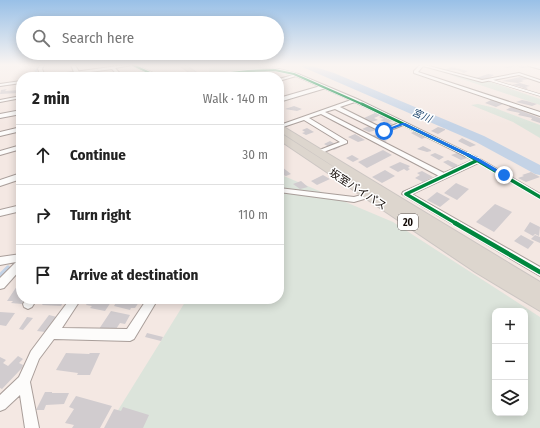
<!DOCTYPE html>
<html lang="en">
<head>
<meta charset="utf-8">
<style>
	:root { --surface:#fff; --page:#f2f2f2; --text:#222; --muted:#767676; --line:#e0e0e0 }
	body { margin:0; font-family:"Fira Sans Condensed","Noto Sans JP",sans-serif; background:var(--page); color:var(--text) }
	.controls { position:absolute; right:12px; bottom:12px; display:grid; overflow:hidden; border-radius:8px; box-shadow:0 2px 10px #0003 }
	.controls button { width:36px; height:36px; display:grid; place-items:center; padding:0; border:0; border-bottom:1px solid var(--line); background:var(--surface); color:var(--text); font:20px sans-serif }
	.stop { position:absolute; width:12px; height:12px; margin:-9px; border:3px solid #1a73e8; border-radius:50%; background:#fff }
	.stop.end { background:#1a73e8; border-color:#fff; box-shadow:0 1px 4px #0008 }
	.list { margin:0; padding:0; list-style:none }
	h2 { display:flex; justify-content:space-between; align-items:center; height:52px; margin:0; padding:0 16px; font-size:17px }
	h2 small { font-size:13px; font-weight:400; color:var(--muted) }
	.list li { display:grid; grid-template-columns:26px 1fr auto; gap:12px; align-items:center; box-sizing:border-box; height:60px; padding:0 16px; border-top:1px solid var(--line) }
	.list b { display:block; font-size:15px; white-space:nowrap }
	.list em { font-size:13px; font-style:normal; color:var(--muted) }
	.icon { flex:none; width:22px; height:22px; fill:none; stroke:currentColor; stroke-width:2; stroke-linecap:round; stroke-linejoin:round }
	.map { position:relative; flex:none; width:540px; height:428px; overflow:hidden }
	.search { position:absolute; background:var(--surface); box-shadow:0 2px 10px #0003; left:16px; top:16px; width:268px; height:44px; display:flex; align-items:center; gap:10px; box-sizing:border-box; padding:0 14px; border-radius:22px; color:var(--muted); font-size:15px }
	.panel { position:absolute; background:var(--surface); box-shadow:0 2px 10px #0003; left:16px; top:72px; width:268px; height:232px; border-radius:16px }
	.map>svg:first-child { display:block }
	.green { fill:#dce4db; fill-rule:evenodd }
	.lines { fill:none; stroke-linecap:round; stroke-linejoin:round }
	.stream-far1 { stroke:#c4d3e6; stroke-width:1.5 }
	.stream { stroke:#c4d3e6; stroke-width:3.5 }
	.river { fill:#c4d3e6; fill-rule:evenodd }
	.building { fill:#d1cccf }
	.minor-tunnel { stroke:#d2c7c2; stroke-width:4; stroke-dasharray:4 2; stroke-linecap:butt }
	.service-casing { stroke:#a99e9a; stroke-width:3 }
	.minor-casing { stroke:#a99e9a; stroke-width:2 }
	.tertiary-casing { stroke:#a99e9a; stroke-width:2 }
	.secondary-casing { stroke:#a99e9a; stroke-width:2 }
	.trunk-casing { stroke:#ccc6c3; stroke-width:2 }
	.service { stroke:#fdfcfb; stroke-width:2 }
	.minor { fill:#fdfcfb; fill-rule:evenodd }
	.tertiary { fill:#fdfcfb; fill-rule:evenodd }
	.secondary { fill:#fdfcfb; fill-rule:evenodd }
	.trunk { fill:#ddd6ce; fill-rule:evenodd }
	.cycleway-far3-casing { stroke:#fff; stroke-width:3.5 }
	.cycleway-far2-casing { stroke:#fff; stroke-width:4.5 }
	.cycleway-far1-casing { stroke:#fff; stroke-width:6 }
	.cycleway-casing { stroke:#fff; stroke-width:7 }
	.cycleway-far3 { stroke:#00873e; stroke-width:2 }
	.cycleway-far2 { stroke:#00873e; stroke-width:3 }
	.cycleway-far1 { stroke:#00873e; stroke-width:3.5 }
	.cycleway { stroke:#00873e; stroke-width:4.5 }
	.route { fill:#1a73e8 }
	.labels { text-anchor:middle; stroke-width:3; stroke-linejoin:round; paint-order:stroke }
	.far-water-label { font-size:10px; font-style:italic; fill:#214971; stroke:#fff }
	.shield { fill:#fff; stroke:#5a5451; stroke-width:1 }
	.shield-label { font-size:10px; font-weight:bold; fill:#130b07 }
	.street-label { font-size:11px; fill:#130b07; stroke:#fff }
</style>
</head>
<body>
<div class="map">
<svg width="540" height="428" viewBox="0 0 540 428">
	<rect width="100%" height="100%" fill="#f4e8e3"/>
	<path class="green" d="M241 65H267L269 69 209 74V68Z
		M454 74 484 82H491L540 99V105L450 75Z
		M478 104 495 108 540 125V138L513 122 471 105Z
		M279 174 393 222 540 317V428H107L187 299H279ZM495 311H525V413H495Z"/>
	<g class="lines">
		<path class="stream-far1" d="M38 65 36 71 39 77"/>
		<path class="stream" d="M0 275 8 267"/>
		<path class="river" d="M298 65H309L334 73 484 136 540 165V175L535 174 476 142Z"/>
	</g>
	<path class="building" d="M513 65H521L531 67 522 68 517 66 508 68 504 67Z
		M452 67 468 71 464 73 457 70H443Z
		M228 74H245L247 77H230Z
		M488 74 494 75 484 81 476 78Z
		M520 77 532 79 521 80 524 81 518 83 502 81Z
		M520 83 530 86 525 87 528 88 526 89 518 86 512 85Z
		M7 89 5 91 21 90 18 93 0 94 1 90Z
		M491 100 501 101 498 102 503 104 496 107 485 103Z
		M522 100 527 101 537 104 532 106 516 102Z
		M294 106 302 109 297 111 285 109Z
		M511 107 540 118V123L531 120 532 118 518 115 520 113 506 110Z
		M375 113 381 115 374 118 378 120 371 122 364 118Z
		M383 115 393 121 389 122 393 124 391 125 380 120 384 119 379 117Z
		M369 126 377 130 369 132 362 129Z
		M438 127 445 129V130L438 134 431 131Z
		M307 128 314 132 306 135 302 133 305 132 302 130Z
		M415 131 426 137 422 139 411 133Z
		M381 132 388 136 383 139 387 141 383 143 377 139 381 138H377L372 136Z
		M355 134 365 140 358 142 348 137Z
		M462 138 476 145 470 147 458 141Z
		M330 141 340 147 334 150 324 144Z
		M423 146 431 150V151L427 152 417 149Z
		M383 150 392 155 367 168 358 162Z
		M435 153 444 157 439 160 430 155Z
		M457 153 467 158 461 160 451 155Z
		M352 155 359 159 353 162 346 158Z
		M448 160 458 165 453 168 443 162Z
		M400 162 410 166 408 168 410 169 407 171 404 169 398 172 389 167Z
		M282 167 291 174 286 176 280 174 279 168Z
		M385 170 395 176 382 183 372 177Z
		M422 171 433 177 423 182 415 178 420 175 417 173Z
		M531 172 540 177 526 182 518 178 524 176 522 175Z
		M323 175 330 179 317 185 311 181Z
		M301 181 308 187 300 189 293 184Z
		M456 183 469 189 457 200 444 193Z
		M437 192 450 199 440 207 427 200Z
		M495 204 512 212 494 232 476 222Z
		M530 222 540 227 539 236 535 234 533 236 524 231Z
		M521 235 534 242 528 249 514 241Z
		M535 235 540 237V243L531 239Z
		M19 283H21V299H25L22 304 11 303 13 301H7Z
		M46 299H65L61 306 42 305Z
		M90 299H113L105 311 90 308 92 306 86 305Z
		M118 299H141L135 308H131L130 310 114 306Z
		M111 311 130 315 125 324 120 323 114 332 99 329Z
		M0 312 15 313 6 326 0 325Z
		M49 315 57 317 45 332 37 331Z
		M27 317 33 318 23 330 19 329Z
		M147 333 163 337 161 341 145 337Z
		M66 353 89 354 90 353H100L90 375H77L78 373 56 370Z
		M18 356 23 359 19 363 23 365 22 368 2 389 0 388V357L6 360 3 363 8 366Z
		M45 392H52V393H69L64 404 46 405 44 410H36Z
		M76 396 112 406 100 428H72L74 425 65 423 74 409 69 407Z
		M123 407 149 415 143 428H104L114 409 121 411Z"/>
	<g class="lines">
		<path class="minor-tunnel" d="M190 76H205"/>
		<defs>
			<path id="service" d="M490 80 540 95"/>
			<path id="minor" d="M40 65H44L42 69 45 76 125 65H135L153 73 190 75 192 76 186 77 152 75 132 65 115 68 123 77H119L112 69 54 77H41L38 69Z
				M420 65H425L482 80 519 73 540 80V82L519 75 482 82 423 66 418 72 540 112V116L414 73V71Z
				M268 69H279L298 74 357 99 480 159 540 194V199L478 163 412 194 540 267V276L402 194 403 192 439 176 321 114 309 118 347 141V143L321 153H317V151L340 142 304 120 283 127 280 125 351 100 296 76 279 81V79L293 75 279 71H268L207 77 203 76ZM355 102 399 123 384 129 340 107ZM335 109 382 132H386L403 125 473 160 444 173 325 112Z
				M21 81V83L0 86V84Z
				M21 96V98L0 102V100Z
				M21 110V114L0 118V114Z
				M21 127V131L0 136V132Z
				M21 145V149L0 155V151Z
				M279 188 354 197 368 193 372 195 371 197 354 202 279 192Z
				M21 205V211L0 216V210Z
				M21 254V269L4 288 0 289V278L16 262 0 265V257Z
				M26 299H37L32 307 28 309 24 307 23 304Z
				M70 299H81L62 328 127 329 147 299H158L134 339 130 341 54 339 39 359 30 382 39 428H25L20 395 5 409 0 411V395L19 377 31 351Z"/>
			<path id="tertiary" d="M71 65H75L82 77H76Z
				M324 85 327 87 326 88 279 102V98Z
				M21 173V179L0 186V180Z"/>
			<path id="secondary" d="M528 65H540V69L529 66Z"/>
			<path id="trunk" d="M179 65H185L203 77H196Z
				M279 124 540 282V311L475 272 279 140V133L282 134 376 194 279 131Z"/>
		</defs>
		<use href="#service" class="service-casing"/>
		<use href="#minor" class="minor-casing"/>
		<use href="#tertiary" class="tertiary-casing"/>
		<use href="#secondary" class="secondary-casing"/>
		<use href="#trunk" class="trunk-casing"/>
		<use href="#service" class="service"/>
		<use href="#minor" class="minor"/>
		<use href="#tertiary" class="tertiary"/>
		<use href="#secondary" class="secondary"/>
		<use href="#trunk" class="trunk"/>
		<defs>
			<path id="cycleway-far3" d="M133 65 152 74 205 76 248 71 275 70 294 74 364 105"/>
			<path id="cycleway-far2" d="M362 104 470 156"/>
			<path id="cycleway-far1" d="M468 155 540 197
				M457 224 406 194 478 160"/>
			<path id="cycleway" d="M455 223 540 272"/>
		</defs>
		<use href="#cycleway-far3" class="cycleway-far3-casing"/>
		<use href="#cycleway-far2" class="cycleway-far2-casing"/>
		<use href="#cycleway-far1" class="cycleway-far1-casing"/>
		<use href="#cycleway" class="cycleway-casing"/>
		<use href="#cycleway-far3" class="cycleway-far3"/>
		<use href="#cycleway-far2" class="cycleway-far2"/>
		<use href="#cycleway-far1" class="cycleway-far1"/>
		<use href="#cycleway" class="cycleway"/>
	</g>
	<linearGradient id="sky" x2="0" y2="1"><stop stop-color="#99c0e7"/><stop offset="0.52" stop-color="#faf5f2"/><stop offset="1" stop-color="#faf5f2" stop-opacity="0"/></linearGradient>
	<rect width="540" height="125" fill="url(#sky)"/>
	<path class="route" d="M402 123H405L480 159 507 175 502 176 477 161 403 125 385 132 381 131Z"/>
	<g class="labels">
		<g class="far-water-label">
			<text transform="translate(422 115) rotate(23)" y="4">宮川</text>
		</g>
		<rect class="shield" x="398" y="214" width="20" height="16" rx="3"/>
		<g class="shield-label">
			<text x="408" y="226">20</text>
		</g>
		<g class="street-label">
			<text transform="translate(358 189) rotate(33)" y="4">坂室バイパス</text>
		</g>
	</g>
</svg>
<div class="controls">
<button>+</button>
<button>−</button>
<button><svg class="icon" aria-label="layers" viewBox="0 0 24 24"><path d="M12 4l9 5-9 5-9-5zM3 14l9 5 9-5"/></svg></button>
</div>
<div class="stop" style="left:384px;top:131px"></div>
<div class="stop end" style="left:504px;top:175px"></div>
<div class="search"><svg class="icon" aria-label="search" viewBox="0 0 24 24"><circle cx="10" cy="10" r="6"/><path d="M15 15l6 6"/></svg>Search here</div>
<section class="panel">
<h2>2 min<small>Walk · 140 m</small></h2>
<ul class="list">
<li><svg class="icon" aria-label="ahead" viewBox="0 0 24 24"><path d="M12 20V5M6 11l6-6 6 6"/></svg><div><b>Continue</b></div><em>30 m</em></li>
<li><svg class="icon" aria-label="right" viewBox="0 0 24 24"><path d="M7 20v-9h11M14 6l5 5-5 5"/></svg><div><b>Turn right</b></div><em>110 m</em></li>
<li><svg class="icon" aria-label="arrive" viewBox="0 0 24 24"><path d="M6 21V4h12l-3 4 3 4H6"/></svg><div><b>Arrive at destination</b></div></li>
</ul>
</section>
</div>
</body>
</html>
